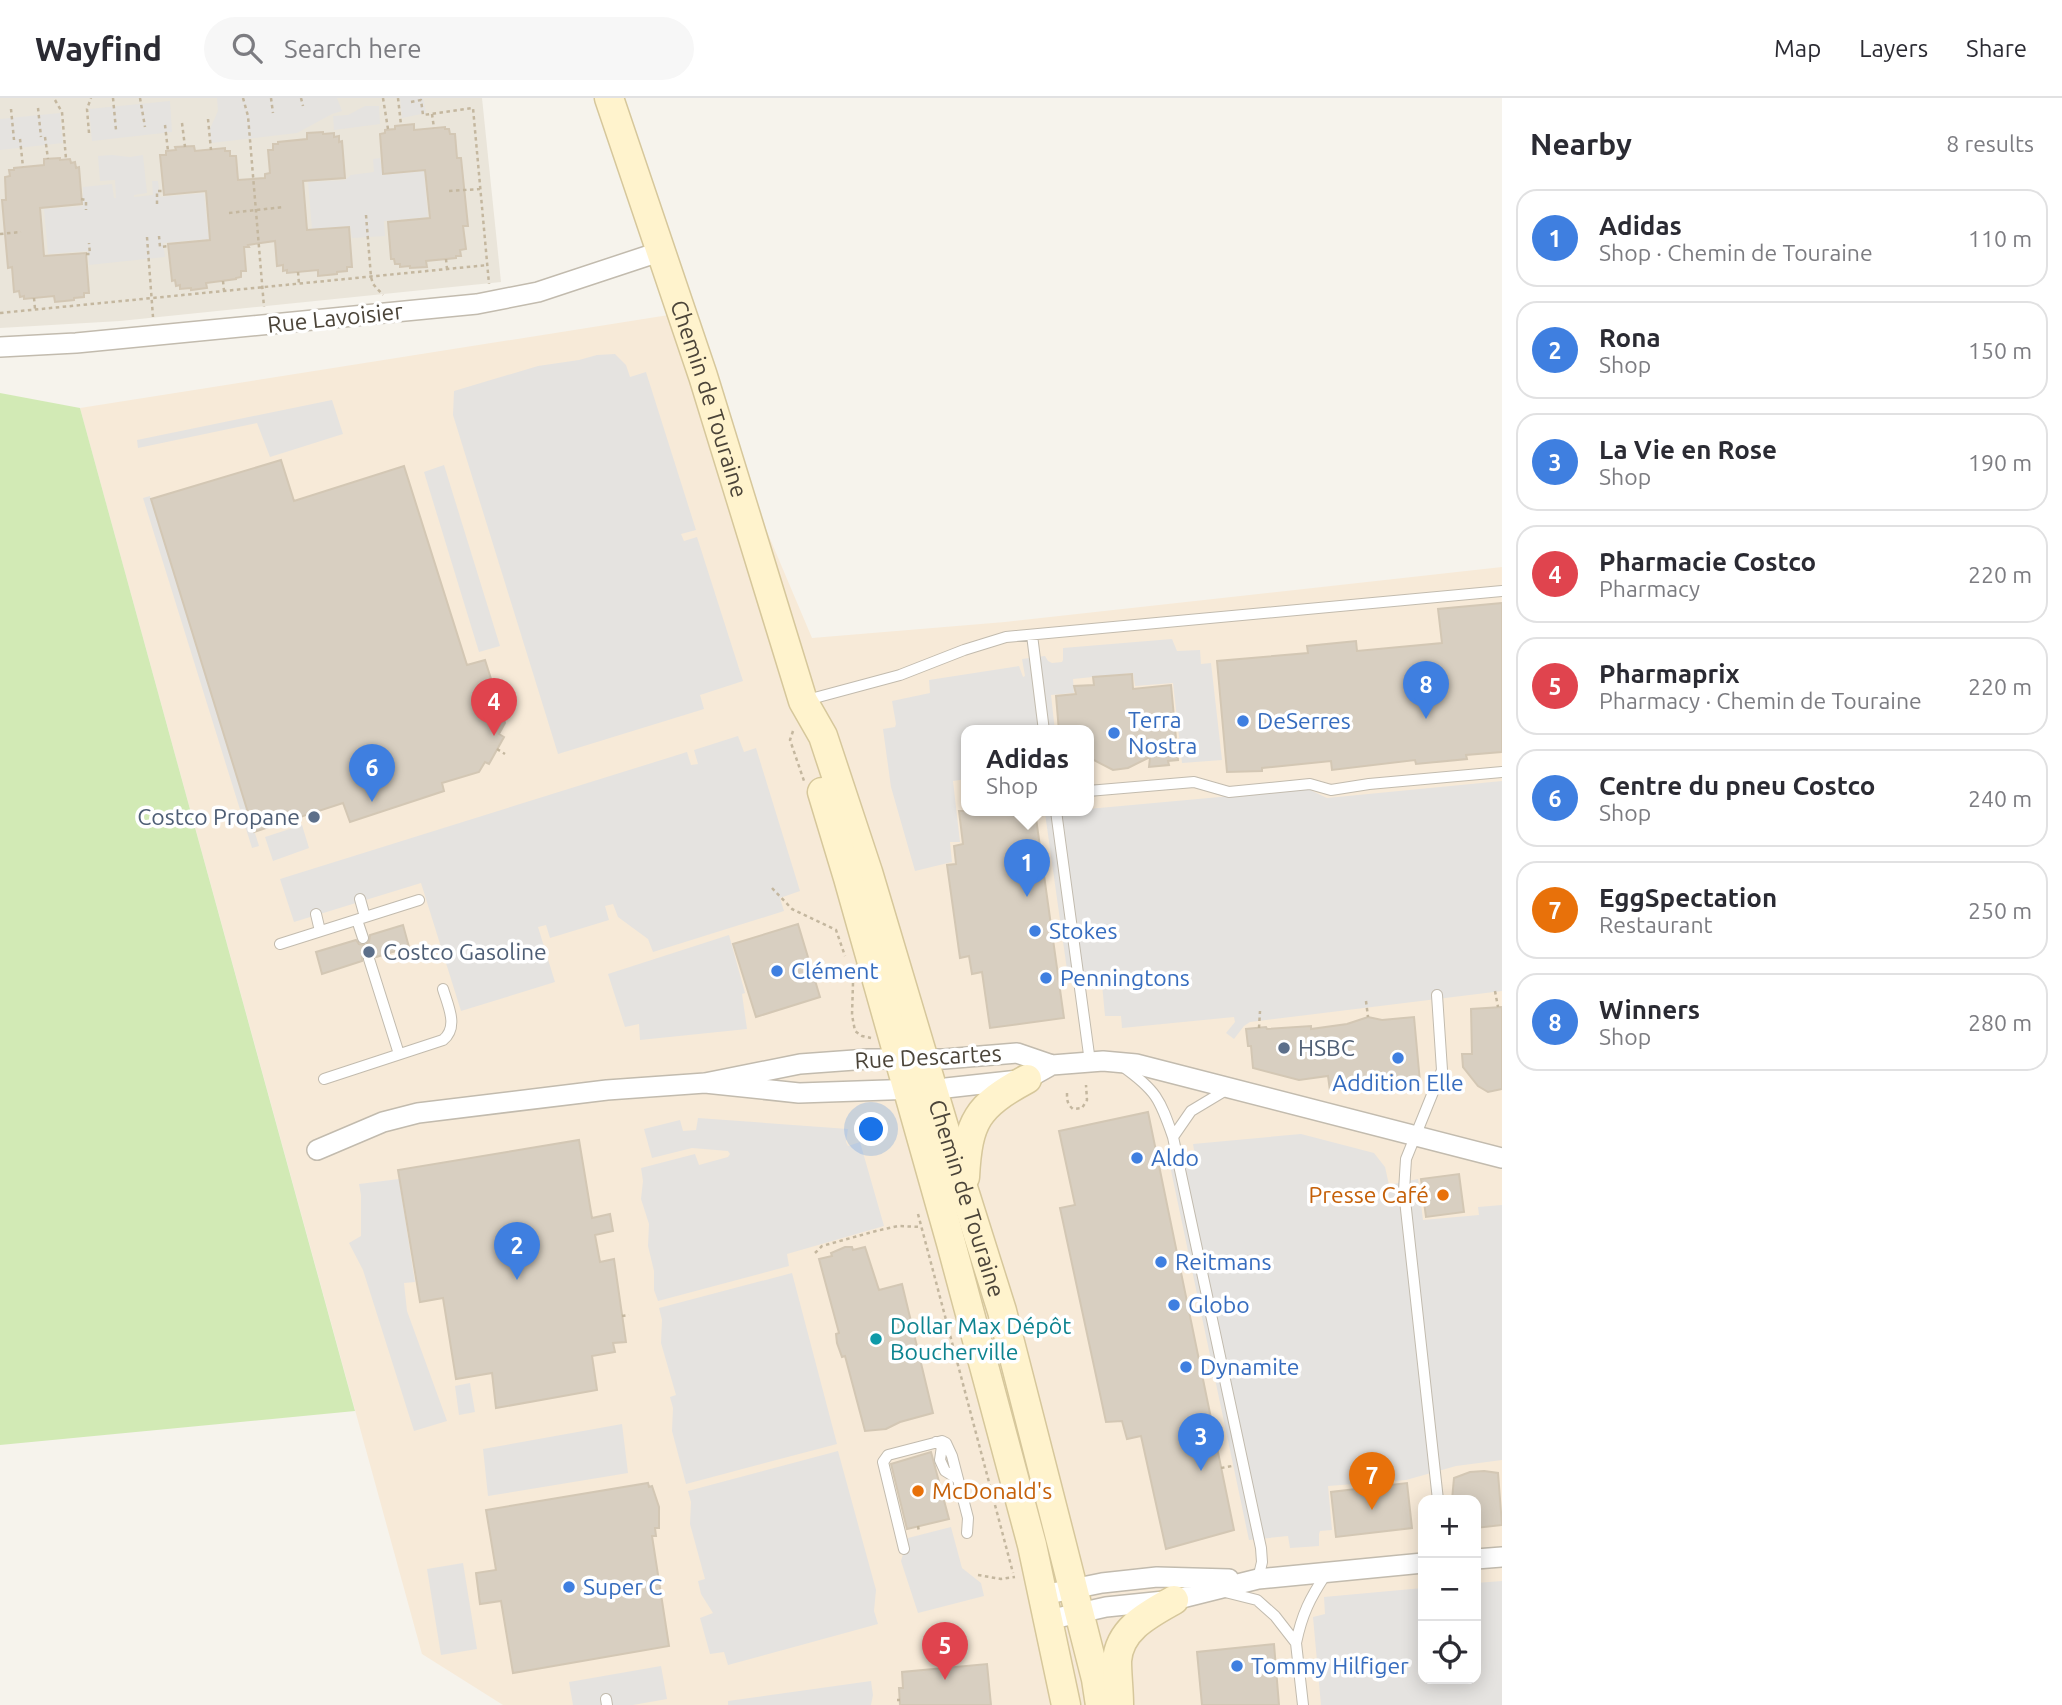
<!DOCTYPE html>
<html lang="en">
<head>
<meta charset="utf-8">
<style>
	:root { --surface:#fff; --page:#f7f7f7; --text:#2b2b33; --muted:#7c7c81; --line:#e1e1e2; --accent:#fc3f1d }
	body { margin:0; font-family:Ubuntu,sans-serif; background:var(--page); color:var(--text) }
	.controls { position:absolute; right:21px; bottom:21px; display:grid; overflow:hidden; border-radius:14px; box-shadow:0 4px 18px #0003 }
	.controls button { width:63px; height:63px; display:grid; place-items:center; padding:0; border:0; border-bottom:2px solid var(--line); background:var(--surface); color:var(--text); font:35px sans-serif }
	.you { position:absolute; left:872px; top:1032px; width:24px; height:24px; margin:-18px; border:5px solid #fff; border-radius:50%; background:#1a73e8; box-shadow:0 0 0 10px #1a73e833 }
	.badge { display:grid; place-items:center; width:46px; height:46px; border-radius:50%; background:var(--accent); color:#fff; font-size:23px; font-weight:700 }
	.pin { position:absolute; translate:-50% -58px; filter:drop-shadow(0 2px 4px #0008) }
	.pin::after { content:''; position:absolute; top:37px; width:24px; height:21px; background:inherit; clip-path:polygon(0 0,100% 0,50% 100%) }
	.popup { position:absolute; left:961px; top:627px; width:133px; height:91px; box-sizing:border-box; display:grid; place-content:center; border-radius:14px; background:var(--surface); filter:drop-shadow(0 2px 5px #0005); font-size:23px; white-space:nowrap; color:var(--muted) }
	.popup b { font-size:26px; color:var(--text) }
	.popup::after { content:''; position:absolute; left:50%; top:100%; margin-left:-14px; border:14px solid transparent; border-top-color:var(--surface) }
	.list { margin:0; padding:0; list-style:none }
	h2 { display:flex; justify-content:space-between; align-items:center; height:91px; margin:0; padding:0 28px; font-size:30px }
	h2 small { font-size:23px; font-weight:400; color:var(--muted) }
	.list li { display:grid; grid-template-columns:46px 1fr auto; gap:21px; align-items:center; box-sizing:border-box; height:98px; margin:0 14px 14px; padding:0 14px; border:2px solid var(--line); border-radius:21px }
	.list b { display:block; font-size:26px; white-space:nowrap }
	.list p { margin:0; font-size:23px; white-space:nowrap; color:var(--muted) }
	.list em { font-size:23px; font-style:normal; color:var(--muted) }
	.icon { flex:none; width:38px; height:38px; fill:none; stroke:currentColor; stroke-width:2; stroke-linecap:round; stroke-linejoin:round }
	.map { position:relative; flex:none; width:1502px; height:1607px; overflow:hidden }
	header { display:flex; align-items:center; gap:42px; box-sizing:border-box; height:98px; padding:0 35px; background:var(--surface); border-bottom:2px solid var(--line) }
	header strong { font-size:33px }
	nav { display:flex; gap:38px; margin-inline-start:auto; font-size:24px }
	.search { width:490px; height:63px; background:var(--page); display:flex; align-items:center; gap:18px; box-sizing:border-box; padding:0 24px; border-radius:38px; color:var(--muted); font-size:26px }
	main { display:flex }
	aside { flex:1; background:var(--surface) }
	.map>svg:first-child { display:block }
	.residential { fill:#eae5da }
	.commercial { fill:#f7ead8; fill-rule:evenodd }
	.green { fill:#d2eab5 }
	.parking { fill:#e5e3e0 }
	.building { fill:#d8cfc1; stroke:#d3c7b4; stroke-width:2 }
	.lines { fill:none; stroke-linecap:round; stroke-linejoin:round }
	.lane-casing { stroke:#c2bbae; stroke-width:12 }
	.street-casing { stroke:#c2bbae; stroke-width:22 }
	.secondary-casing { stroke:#d6c79b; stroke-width:31 }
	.path { stroke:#c4b79f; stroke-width:2.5; stroke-dasharray:3.5 3.5; stroke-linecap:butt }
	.lane { stroke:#fff; stroke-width:10 }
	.street { stroke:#fff; stroke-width:19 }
	.secondary { stroke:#fff3cd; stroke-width:28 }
	.shop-dot { fill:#3f7fe0; stroke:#fff; stroke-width:2.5 }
	.service-dot { fill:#5c6f8a; stroke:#fff; stroke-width:2.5 }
	.food-dot { fill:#e8710a; stroke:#fff; stroke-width:2.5 }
	.culture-dot { fill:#0f9aa8; stroke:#fff; stroke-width:2.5 }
	.labels { text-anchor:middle; stroke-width:7; stroke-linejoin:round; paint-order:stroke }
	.street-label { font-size:23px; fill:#4b4439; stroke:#fff }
	.shop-label { font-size:23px; fill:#366cbe; stroke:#fff; text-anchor:start }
	.service-label { font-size:23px; fill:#4e5e75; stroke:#fff; text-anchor:start }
	.food-label { font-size:23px; fill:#c56008; stroke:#fff; text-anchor:end }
	.culture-label { font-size:23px; fill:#0d838f; stroke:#fff; text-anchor:start }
</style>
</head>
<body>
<header>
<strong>Wayfind</strong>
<div class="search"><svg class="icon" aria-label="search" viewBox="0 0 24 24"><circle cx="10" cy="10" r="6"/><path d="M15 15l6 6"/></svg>Search here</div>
<nav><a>Map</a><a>Layers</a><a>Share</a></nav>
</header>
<main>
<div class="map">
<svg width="1502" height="1607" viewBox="0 0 1502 1607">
	<rect width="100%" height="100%" fill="#f6f3ec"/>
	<path class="residential" d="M0 0H482L501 184 120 223 0 230Z"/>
	<path class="commercial" d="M675 216 812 540 1005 524 1502 469V1607H503L422 1556 80 310ZM966 633H1088V713H966ZM1423 1402H1476V1581H1423Z"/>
	<path class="green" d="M0 295 80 310 355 1313 0 1347Z"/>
	<path class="parking" d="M217 0H337L342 13 332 16 297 35 211 45 210 31 218 13Z
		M400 0H423L426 15 402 20Z
		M170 3 172 34 92 43 89 11Z
		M365 8H379L380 26 334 32 333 18 348 17Z
		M60 15 63 45 0 52V21Z
		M112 57 130 59 143 57 147 95 134 97V99L153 97 152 83H158L160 99 204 95 209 141 163 145 165 159 89 167 88 153 48 156 44 111 83 108V89L112 86 114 100H116L115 82 100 83 98 58Z
		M380 60 383 77 424 73 428 119 384 123 385 138 352 140 350 128 312 131 308 84 345 82 351 77 374 74 373 61Z
		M615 256 626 267 630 279 646 274 696 432 681 436 684 443 697 439 743 583 700 597 704 611 558 656 453 317 454 293 538 268 579 262 597 257Z
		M332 302 343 336 270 359 257 325 138 350 137 342Z
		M444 367 500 548 479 554 424 374Z
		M150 398 259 748 252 750 143 400Z
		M1172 541 1177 553 1200 552 1201 566 1211 565 1222 662 1182 665 1173 585 1135 588 1133 575 1073 581 1074 595 1051 597 1055 633H966V681L953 683 960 744H950L952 764 915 773 891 689 883 631 895 629 896 626 892 603 930 595 929 582 1019 568 1023 579 1025 578 1022 561 1045 558 1048 563 1052 565 1062 564 1063 562V550Z
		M738 638 744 654 756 650 800 793 780 800 784 813 653 854 648 841 618 819 613 806 605 808 609 822 550 840 546 827 538 829 555 884 461 913 421 785 294 824 280 781 687 654 691 667 698 666 694 652Z
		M1502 683V893L1250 924 1244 928 1234 941 1226 935 1235 924 1234 919 1122 930 1121 918H1105L1102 886 1113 884 1115 881 1113 877 1110 875 1068 879 1045 715 1088 713V711L1308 691 1327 700Z
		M302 727 309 750 273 763 265 739Z
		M729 837 745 895 742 896 747 931 640 942 639 926 625 929 608 876Z
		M698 1020 848 1031 846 1044 848 1048 860 1044 884 1128 787 1156 789 1168 658 1203 654 1192V1173L648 1148 649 1126 641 1101 643 1083 641 1070 695 1056 699 1067 728 1059 730 1056 728 1053 692 1050 652 1060 644 1031 680 1022 683 1033 696 1032Z
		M1301 1036 1374 1055 1385 1069 1389 1087 1418 1081 1423 1122 1479 1117 1478 1109 1502 1107V1362L1456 1368 1406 1382 1328 1388 1332 1432 1320 1433 1319 1436V1448L1290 1450 1288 1438 1249 1442 1169 1063 1195 1058 1193 1046Z
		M399 1081 415 1184 404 1185 407 1213 447 1323 414 1333 363 1172 349 1145 361 1138V1097L359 1086Z
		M792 1175 837 1346 686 1386 672 1333 673 1310 670 1299 676 1297 661 1245 662 1222 659 1210Z
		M470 1285 475 1314 459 1317 455 1288Z
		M622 1326 628 1375 488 1398 483 1351Z
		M838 1353 876 1492 874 1513 878 1526 728 1567 724 1554 710 1556 700 1520 713 1515 701 1496 698 1483 705 1481 690 1426 691 1404 688 1393Z
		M951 1429 962 1470 981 1485 984 1498 918 1515 901 1463 908 1440Z
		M463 1465 477 1551 441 1557 427 1471Z
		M1502 1483V1607H1321L1313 1519 1325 1516 1324 1499 1423 1490V1581H1476V1485Z
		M661 1568 667 1601 633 1607H573L569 1584Z
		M871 1583 873 1597 871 1607H728V1603Z"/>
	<path class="building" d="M414 26V32L445 29V31H449L450 36H455L457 60H461L468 128H463L466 151 460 152 461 158H456V160L426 163 427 169 410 170V168L400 169V166H395L394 161H391L388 124 430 120 425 72 383 76 380 36 385 35V32L395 31V28Z
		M323 34V36L334 35V39L339 38V44L342 43 345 80 303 83 307 132 349 129 352 169H347V173L337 174V176L318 178V172L287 175V172L283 173V167L277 168 275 143 248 147 249 149H244L246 173H241V179L236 180V181L206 185 207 190 191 192V190L180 191V187L176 188 175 182 172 183 168 146 210 142 206 93 164 97 160 57H166V53L176 52 175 49 194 48 195 53 225 50V53H230V58H236L238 82 265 80V76L270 75 268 52H273V46H278V44L307 41V35Z
		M60 60V62L70 61 71 65 75 64 76 70 79 69 82 106 40 110 44 158 86 155 89 195H84V199L74 200V202L55 204 54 198 24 201V198L20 199 19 193 14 194 12 169 8 170 2 102H6L5 79 10 78 9 72H14V70L44 67V61Z
		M281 362 294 403 404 368 467 567 485 562 505 625 499 636 504 639 489 666 485 664 479 674 442 685 444 693 350 724 343 705 254 734 151 401Z
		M1502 505V654L1466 657 1467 661 1416 666 1415 662 1332 672 1331 663 1262 670V673L1227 674 1217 563 1308 555 1307 548 1356 543 1357 553 1442 545 1438 511Z
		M1132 576 1133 591 1171 587 1178 662 1168 663 1169 667 1149 669 1150 659 1128 670 1113 672 1088 659V633H1059L1056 598 1076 596 1074 588 1094 587 1093 579Z
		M959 713H1035L1064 920 990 930 982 874 972 876 969 858 960 860 947 767 956 766 954 748 963 746Z
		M798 826 820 899 756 919 733 846Z
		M403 827 409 849 376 859 371 854H366L362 859V863L322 876 316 854 356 842 359 846 365 847 369 844 370 837Z
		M1502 909V991L1488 994 1478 988 1463 969 1462 956H1472L1471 911Z
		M1368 919 1382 922 1414 919 1420 984 1330 993 1328 978 1299 982 1253 970 1251 948H1248L1246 931 1266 929 1267 931 1311 928V931L1347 926Z
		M1148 1014 1234 1432 1166 1451 1141 1338 1127 1341 1122 1323 1106 1324 1060 1110 1075 1107 1059 1033Z
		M579 1042 592 1120 610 1116 613 1133 595 1137 600 1164 614 1161 626 1244 613 1245 615 1254 592 1258 597 1292 496 1310 492 1275 456 1281 443 1200 420 1204 398 1072Z
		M1459 1076 1464 1114 1426 1119 1421 1081Z
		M845 1149H852L853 1152 865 1149 879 1192 902 1186 933 1315 900 1324 886 1331 865 1333 845 1258 842 1259 837 1245 836 1236 839 1235 819 1161 832 1158 831 1155Z
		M931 1354 949 1421 907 1431 891 1366Z
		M1484 1373 1498 1375 1502 1427 1476 1430V1402H1452L1454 1380 1470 1374Z
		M648 1385 649 1389 652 1388 659 1409V1430H655L656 1438H652L669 1548 513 1575 501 1503 480 1506 476 1475 496 1472 486 1412Z
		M1407 1385 1412 1430 1336 1439 1331 1394Z
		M1274 1546 1279 1607H1202L1197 1554Z
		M987 1566 991 1607H900L899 1590H903L902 1574Z"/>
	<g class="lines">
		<defs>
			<path id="lane" d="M1032 537 1044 633
				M807 602 900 577 964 552 1006 539 1502 493
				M1088 693 1194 684 1229 694 1310 686 1331 692 1369 686 1502 674
				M1056 713 1090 964
				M360 801 365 819
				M316 816 320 833
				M357 822 363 840
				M280 846 419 802
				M369 861 399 956
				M1437 897 1442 972 1406 1061 1404 1093 1438 1402
				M1122 968C1156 992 1160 1001 1173 1039L1261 1450 1262 1464 1258 1481
				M324 981 443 942C459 929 448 908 443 891
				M1173 1039 1191 1013 1226 992
				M936 1344 942 1348 940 1362 945 1373 958 1381
				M904 1451 883 1364 888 1357 942 1343 946 1345 952 1358 968 1420 967 1435
				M1225 1494 1257 1502 1275 1518 1296 1545C1302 1516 1310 1500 1326 1476
				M1296 1545 1303 1607
				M606 1601 607 1607"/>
			<path id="street" d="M0 249 76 245 477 206 538 194 662 153
				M705 985 799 995 946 990 1027 981 1052 967 1103 963 1136 966 1502 1060
				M317 1052 383 1024 418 1015 607 992 705 985 800 966 868 961H944L1017 955 1052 967
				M1476 1461 1502 1459
				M1043 1497 1102 1485 1157 1479 1229 1481
				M1048 1522 1106 1509 1174 1502 1258 1481 1423 1465"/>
			<g id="secondary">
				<path id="s1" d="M609 0 703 278 803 603 823 638 868 774 944 1029 1002 1213 1062 1447 1096 1581 1100 1607"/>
				<path d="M822 694 848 780 951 1145 1032 1447 1066 1607"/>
				<path d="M965 1079C968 1023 977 1008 1027 981"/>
				<path d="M1119 1607C1119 1592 1117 1578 1117 1563 1119 1531 1149 1516 1174 1502"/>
			</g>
		</defs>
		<use href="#lane" class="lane-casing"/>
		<use href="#street" class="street-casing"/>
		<use href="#secondary" class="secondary-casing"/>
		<path class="path" d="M113 0 116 32
			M140 0 145 29
			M243 0 248 18 264 209
			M271 0 273 15
			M301 0 303 8
			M383 0 388 31
			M398 0 401 27
			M55 2 62 14 66 61
			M411 4 421 2 423 17 473 10 489 186
			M38 10 41 39
			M11 11 14 42
			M432 16 434 30
			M208 21 211 52
			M182 25 185 49
			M165 27 168 53
			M89 35 87 11 91 0
			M45 39 48 61
			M20 41 23 69
			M449 93 480 91
			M81 101 86 102V112
			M157 106V93H163
			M229 115 284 109
			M366 117 371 179 373 186 383 197
			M0 136 21 134
			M159 138 160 149 169 148
			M147 139 153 219
			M86 156H90L89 145
			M446 161 447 171
			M298 174 299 186
			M223 183 224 193
			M34 200 35 211
			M0 215 488 167
			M793 633 790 642 804 683
			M497 651 505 656
			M772 790 792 811 836 832 845 858
			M853 885 852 917 855 933 862 938 871 940
			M1495 893 1498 909
			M1366 903 1368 919
			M1259 930 1260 913
			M1067 995C1067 1002 1067 1006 1073 1011L1082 1010 1087 1002 1086 987
			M918 1116 1013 1475
			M815 1155 822 1148 876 1133 898 1128 921 1129
			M622 1218 629 1217
			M1221 1370 1232 1368
			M918 1428 919 1434
			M978 1477 1001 1481 1015 1479
			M897 1602H900"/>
		<use href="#lane" class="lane"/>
		<use href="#street" class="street"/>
		<use href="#secondary" class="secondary"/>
	</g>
	<g class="shop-dot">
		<circle cx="1243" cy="623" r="7"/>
		<circle cx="1114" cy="635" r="7"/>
		<circle cx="1035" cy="833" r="7"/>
		<circle cx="777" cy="873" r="7"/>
		<circle cx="1046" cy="880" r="7"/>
		<circle cx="1398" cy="960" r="7"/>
		<circle cx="1137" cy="1060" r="7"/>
		<circle cx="1161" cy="1164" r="7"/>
		<circle cx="1174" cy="1207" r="7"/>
		<circle cx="1186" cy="1269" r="7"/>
		<circle cx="569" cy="1489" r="7"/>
		<circle cx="1237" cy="1568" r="7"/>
	</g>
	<g class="service-dot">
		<circle cx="314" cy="719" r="7"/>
		<circle cx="369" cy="854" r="7"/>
		<circle cx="1284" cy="950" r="7"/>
	</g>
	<g class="food-dot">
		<circle cx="1443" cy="1097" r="7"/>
		<circle cx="918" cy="1393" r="7"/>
	</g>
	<circle class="culture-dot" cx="876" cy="1241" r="7"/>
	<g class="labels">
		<g class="street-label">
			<text transform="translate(335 220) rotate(-6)" y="8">Rue Lavoisier</text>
			<text dy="8" stroke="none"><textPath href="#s1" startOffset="317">Chemin de Touraine</textPath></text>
			<text transform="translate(928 959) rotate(-3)" y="8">Rue Descartes</text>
			<text dy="8" stroke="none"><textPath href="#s1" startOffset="1158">Chemin de Touraine</textPath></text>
		</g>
		<g class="shop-label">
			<text x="1128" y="630">Terra<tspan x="1128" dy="26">Nostra</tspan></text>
			<text x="1257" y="631">DeSerres</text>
			<text x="1049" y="841">Stokes</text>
			<text x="791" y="881">Clément</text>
			<text x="1060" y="888">Penningtons</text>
			<text x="1398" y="993" text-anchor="middle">Addition Elle</text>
			<text x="1151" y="1068">Aldo</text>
			<text x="1175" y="1172">Reitmans</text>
			<text x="1188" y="1215">Globo</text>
			<text x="1200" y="1277">Dynamite</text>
			<text x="583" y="1497">Super C</text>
			<text x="1251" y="1576">Tommy Hilfiger</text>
		</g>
		<g class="service-label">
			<text x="300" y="727" text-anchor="end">Costco Propane</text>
			<text x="383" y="862">Costco Gasoline</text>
			<text x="1298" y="958">HSBC</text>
		</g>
		<g class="food-label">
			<text x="1429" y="1105">Presse Café</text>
			<text x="932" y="1401" text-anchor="start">McDonald's</text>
		</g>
		<g class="culture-label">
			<text x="890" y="1236">Dollar Max Dépôt<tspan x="890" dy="26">Boucherville</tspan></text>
		</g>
	</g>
</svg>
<div class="controls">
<button>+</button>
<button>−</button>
<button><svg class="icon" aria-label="locate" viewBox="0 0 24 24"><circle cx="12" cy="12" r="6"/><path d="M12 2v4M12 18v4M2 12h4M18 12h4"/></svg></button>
</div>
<div class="you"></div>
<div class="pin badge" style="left:1027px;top:799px;background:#3f7fe0">1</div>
<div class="popup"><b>Adidas</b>Shop</div>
<div class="pin badge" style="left:517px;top:1182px;background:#3f7fe0">2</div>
<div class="pin badge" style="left:1201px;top:1373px;background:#3f7fe0">3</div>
<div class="pin badge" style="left:494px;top:638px;background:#e0444e">4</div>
<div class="pin badge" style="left:945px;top:1582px;background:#e0444e">5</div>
<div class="pin badge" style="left:372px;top:704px;background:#3f7fe0">6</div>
<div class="pin badge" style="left:1372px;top:1412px;background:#e8710a">7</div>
<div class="pin badge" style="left:1426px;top:621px;background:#3f7fe0">8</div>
</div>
<aside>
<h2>Nearby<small>8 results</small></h2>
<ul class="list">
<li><span class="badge" style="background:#3f7fe0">1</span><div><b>Adidas</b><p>Shop · Chemin de Touraine</p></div><em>110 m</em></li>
<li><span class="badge" style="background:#3f7fe0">2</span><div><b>Rona</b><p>Shop</p></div><em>150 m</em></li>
<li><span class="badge" style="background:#3f7fe0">3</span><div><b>La Vie en Rose</b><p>Shop</p></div><em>190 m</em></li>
<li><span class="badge" style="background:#e0444e">4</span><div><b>Pharmacie Costco</b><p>Pharmacy</p></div><em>220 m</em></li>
<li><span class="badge" style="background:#e0444e">5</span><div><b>Pharmaprix</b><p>Pharmacy · Chemin de Touraine</p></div><em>220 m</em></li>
<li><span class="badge" style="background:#3f7fe0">6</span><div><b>Centre du pneu Costco</b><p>Shop</p></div><em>240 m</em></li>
<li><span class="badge" style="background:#e8710a">7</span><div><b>EggSpectation</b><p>Restaurant</p></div><em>250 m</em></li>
<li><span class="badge" style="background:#3f7fe0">8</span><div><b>Winners</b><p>Shop</p></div><em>280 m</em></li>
</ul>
</aside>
</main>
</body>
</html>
